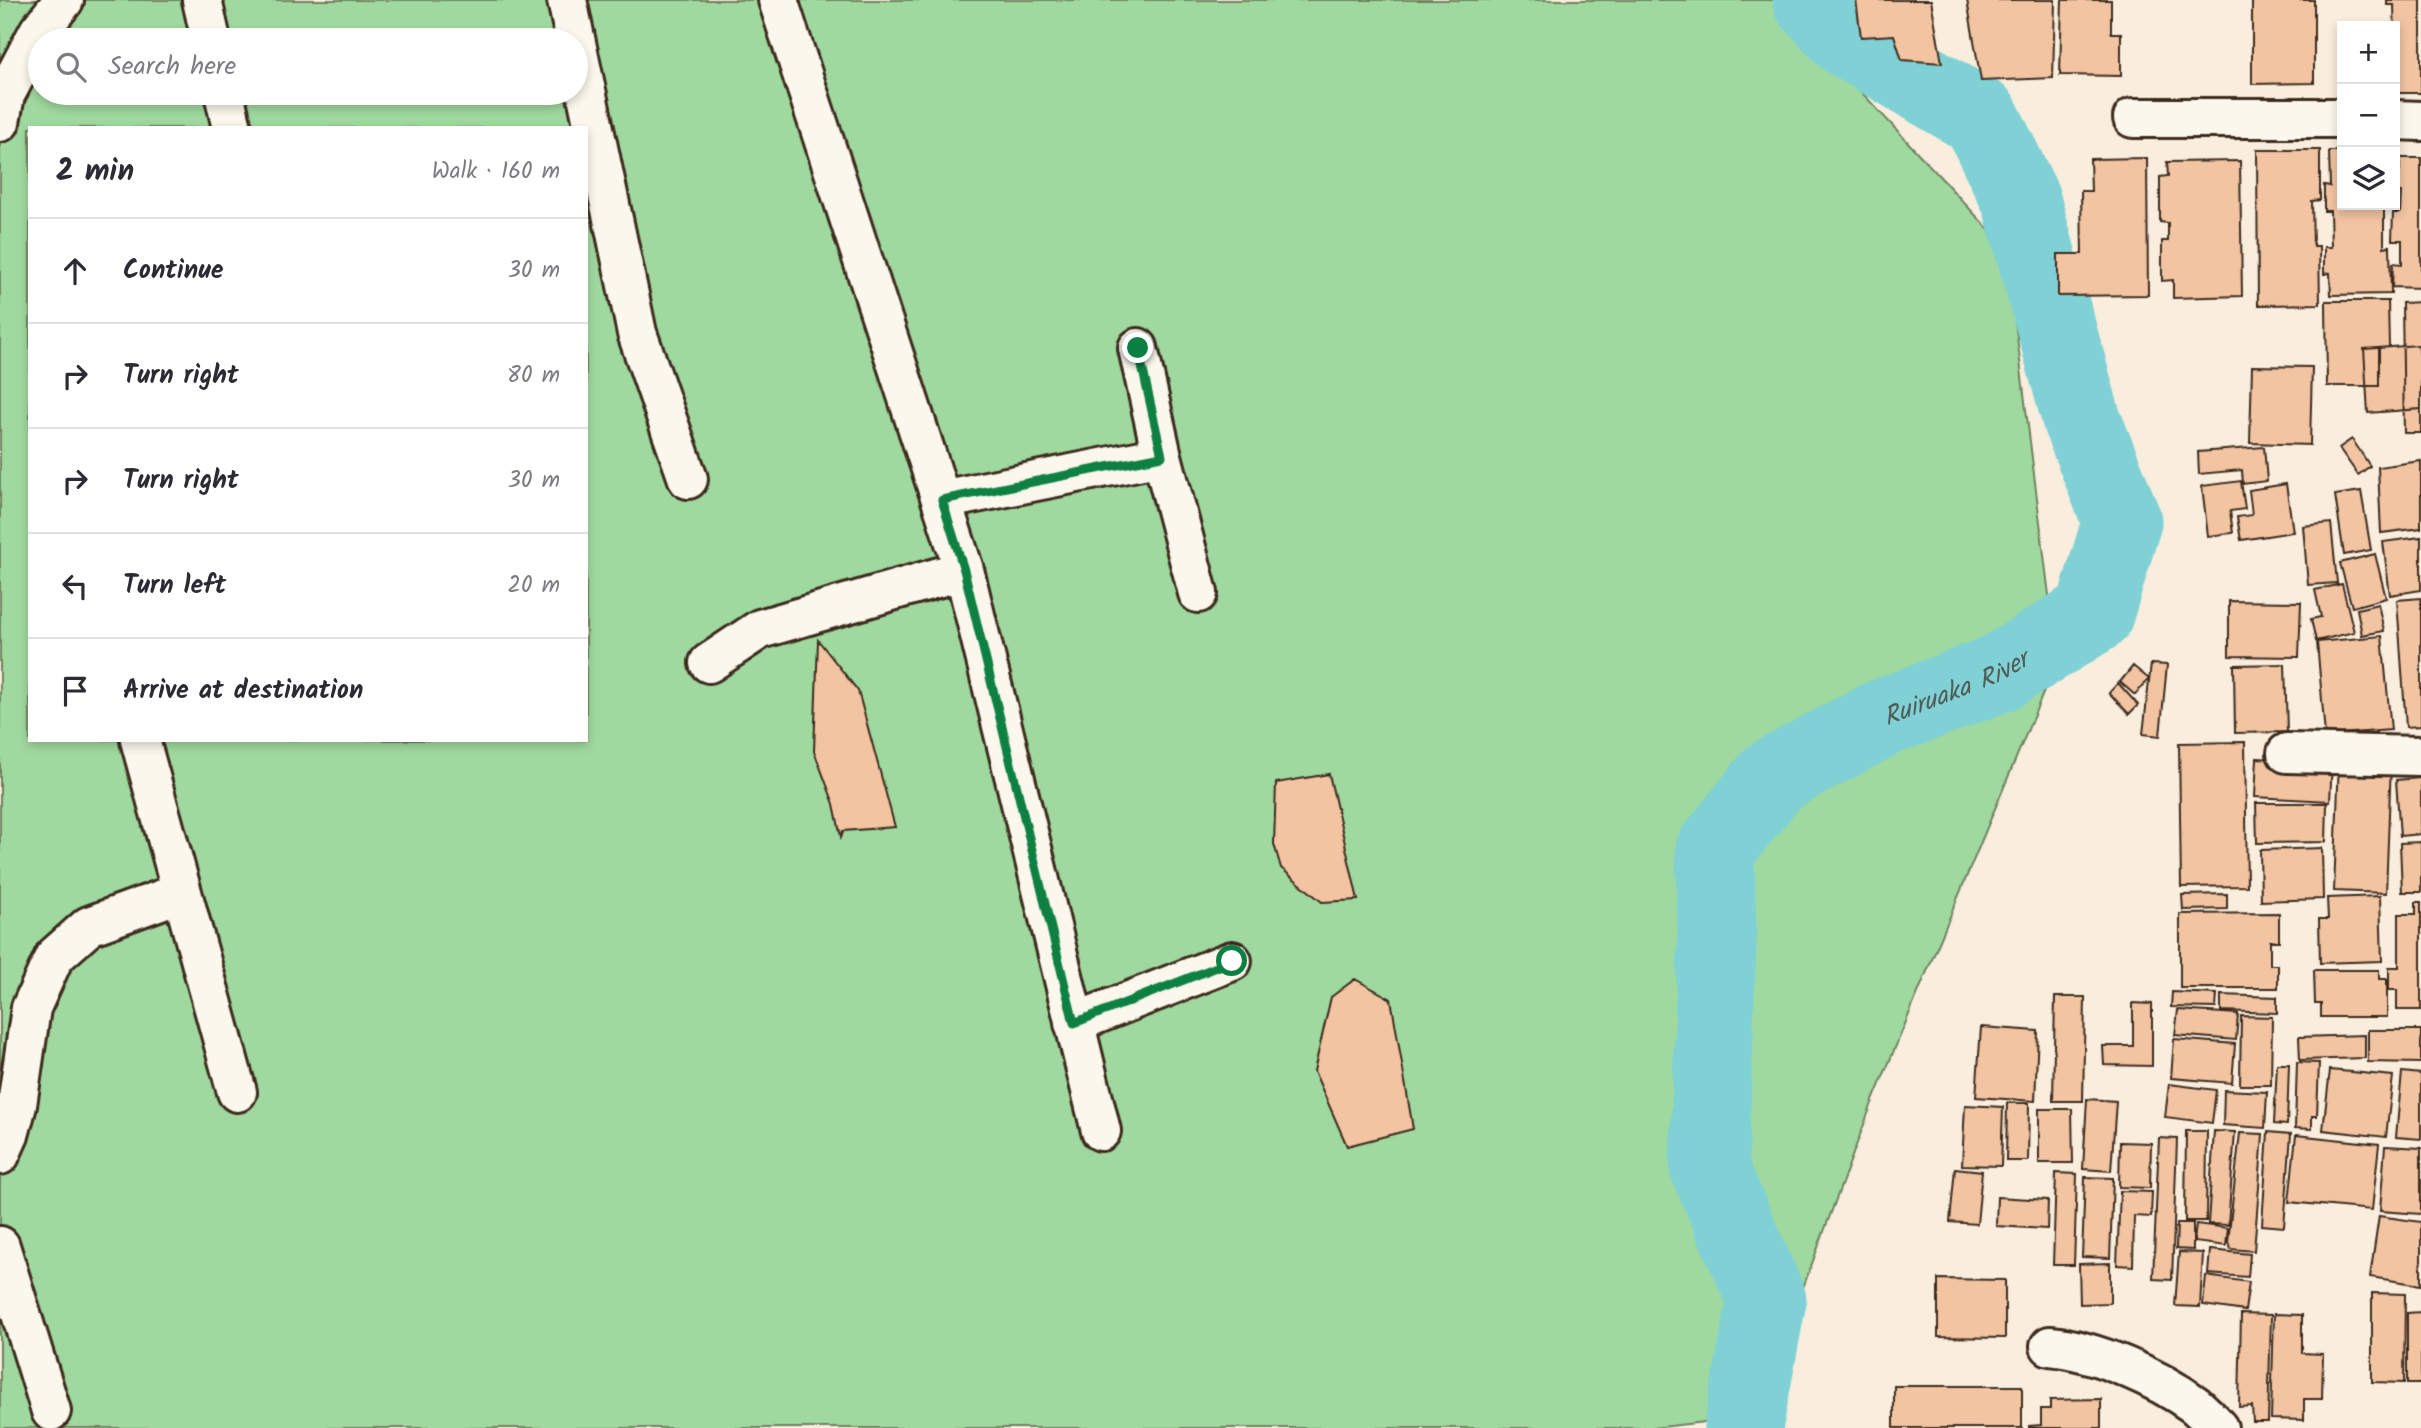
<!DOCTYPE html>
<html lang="en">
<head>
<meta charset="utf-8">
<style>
	:root { --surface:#fff; --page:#f2f2f3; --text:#2b2b33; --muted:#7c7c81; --line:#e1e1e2 }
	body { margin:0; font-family:Kalam,sans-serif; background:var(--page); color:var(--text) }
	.controls { position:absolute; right:21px; top:21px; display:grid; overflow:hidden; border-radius:0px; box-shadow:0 4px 10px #0003 }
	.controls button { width:63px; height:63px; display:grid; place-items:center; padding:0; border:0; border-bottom:2px solid var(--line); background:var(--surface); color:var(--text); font:35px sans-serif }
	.stop { position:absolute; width:21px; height:21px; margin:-16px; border:5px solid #0b8043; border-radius:50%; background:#fff }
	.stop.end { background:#0b8043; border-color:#fff; box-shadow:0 2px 7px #0008 }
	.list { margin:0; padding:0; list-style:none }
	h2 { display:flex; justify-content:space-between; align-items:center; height:91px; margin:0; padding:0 28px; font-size:30px }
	h2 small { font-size:23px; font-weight:400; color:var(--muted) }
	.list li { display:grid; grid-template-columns:46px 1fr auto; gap:21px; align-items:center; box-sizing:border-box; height:105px; padding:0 28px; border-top:2px solid var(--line) }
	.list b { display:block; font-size:26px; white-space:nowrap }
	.list em { font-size:23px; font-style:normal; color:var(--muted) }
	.icon { flex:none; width:38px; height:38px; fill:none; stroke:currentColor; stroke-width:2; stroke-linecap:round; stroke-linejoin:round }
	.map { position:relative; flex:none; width:2421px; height:1428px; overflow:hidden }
	.search { position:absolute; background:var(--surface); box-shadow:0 4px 10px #0003; left:28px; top:28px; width:560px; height:77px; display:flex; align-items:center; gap:18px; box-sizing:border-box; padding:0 24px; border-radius:38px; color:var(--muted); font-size:26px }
	.panel { position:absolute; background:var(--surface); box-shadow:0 4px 10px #0003; left:28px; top:126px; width:560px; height:616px; border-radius:0px }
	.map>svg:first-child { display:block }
	.green { fill:#a0d99f; stroke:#6e825e; stroke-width:2; fill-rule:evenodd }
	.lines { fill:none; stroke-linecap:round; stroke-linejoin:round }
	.river { stroke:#80d1d5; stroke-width:79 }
	.building { fill:#f2c4a2; stroke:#3b2a1e; stroke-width:2 }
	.minor-casing { stroke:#3b2a1e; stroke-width:44 }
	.minor { stroke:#fbf7ec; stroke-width:38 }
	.route { stroke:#0b8043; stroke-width:9 }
	.labels { text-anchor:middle; stroke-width:5; stroke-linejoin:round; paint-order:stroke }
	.water-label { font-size:26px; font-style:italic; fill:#505c55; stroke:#fbf7ec }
</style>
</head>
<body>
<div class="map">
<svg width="2421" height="1428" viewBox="0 0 2421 1428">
	<rect width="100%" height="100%" fill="#f9eddd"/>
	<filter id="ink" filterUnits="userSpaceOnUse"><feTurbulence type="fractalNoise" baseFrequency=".0143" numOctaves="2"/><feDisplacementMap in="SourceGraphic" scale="14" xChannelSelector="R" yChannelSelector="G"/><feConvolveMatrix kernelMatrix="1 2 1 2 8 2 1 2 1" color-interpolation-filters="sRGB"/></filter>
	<g filter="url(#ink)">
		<path class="green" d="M0 0H1776L2006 248 2057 660 1872 1103 1755 1416 1653 1428H0ZM40 40H576V93H40ZM30 128H586V740H30Z"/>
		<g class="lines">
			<path class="river" id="s1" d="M1743 1428 1767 1300 1709 1167 1717 943 1715 850 1773 777 1880 719 1999 673 2094 614 2122 521 2082 421 2021 200 1981 118 1848 39 1812 0"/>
		</g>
		<path class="building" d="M1856 0H1931L1942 63 1902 60 1894 35 1861 37Z
			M1967 0H2055L2053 78 1981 81Z
			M2062 0H2111V33H2121V76L2060 75Z
			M2252 0H2314V83L2252 84Z
			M2387 0H2421V93H2397L2394 5H2387Z
			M2257 150H2320V200L2312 201 2313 246H2319L2320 304 2258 305Z
			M2329 151H2342V205H2386H2384V247L2390 246 2391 294 2331 295 2330 273 2324 274V247H2331L2330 211H2324V185L2330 186Z
			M2147 158 2148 295 2058 296V254H2082L2081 191H2091L2090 159Z
			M2400 158H2421V288L2392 287 2393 263 2402 264V240H2392L2393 213H2400L2401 192 2395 191 2396 170 2400 171Z
			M2240 161 2242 296 2173 298V280L2162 281V241H2168V223L2160 222V177L2168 176 2167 162Z
			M2326 301H2388L2389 347 2379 348V386H2327Z
			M2421 302V433H2404L2402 303Z
			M2418 345 2421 359V409L2368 413 2364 349Z
			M2252 366 2312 367 2310 445 2250 443Z
			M2352 439 2370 466 2358 475 2339 448Z
			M2264 447 2267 481 2243 484 2242 470 2199 474 2198 452Z
			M2421 461V528L2381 533 2378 467Z
			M2241 481 2245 509 2230 511 2233 533 2208 536 2202 486Z
			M2286 484 2293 532 2241 540 2237 517 2252 515 2249 490Z
			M2361 491 2371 550 2344 555 2335 495Z
			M2331 523 2337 583 2308 585 2303 526Z
			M2421 537V590L2390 595 2383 542Z
			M2375 554 2386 598 2352 607 2340 563Z
			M2342 584 2354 632 2316 641 2311 619 2321 617 2315 590Z
			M2421 598V726L2406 727 2397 600Z
			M2229 601 2301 602 2299 657 2229 656Z
			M2378 604 2384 631 2362 635 2357 609Z
			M2382 636 2391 730 2325 735 2317 642Z
			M818 640 858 691 895 827 843 831 841 837 834 804 814 751Z
			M2151 664 2167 665 2160 736 2143 734Z
			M2285 664 2287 732 2235 733 2234 665Z
			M2133 666 2149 679 2135 695 2120 682Z
			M2118 683 2138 705 2129 714 2109 693Z
			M2245 742 2247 886 2181 887 2179 743Z
			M2257 758 2332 762 2330 801 2255 797Z
			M2339 760 2391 762 2386 893 2334 891Z
			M1329 774 1358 900 1322 902 1281 868 1274 844 1276 783Z
			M2421 778V834L2400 836 2396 780Z
			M2256 803H2327L2326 842 2257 843Z
			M2421 842V892H2402L2400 843Z
			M2322 848 2323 899 2261 901 2260 850Z
			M2227 894V909L2183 910 2182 895Z
			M2380 896 2382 961 2320 963 2319 919H2328L2327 898Z
			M2416 902H2421V1010H2397V990H2389V967H2399V914H2416Z
			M2279 913V941H2270V965H2278V988H2180V914Z
			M2314 970H2379V979H2387V1017H2321V1004H2315Z
			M1355 979 1391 999 1413 1129 1347 1146 1314 1071 1331 997Z
			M2172 992 2217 994 2216 1008 2171 1007Z
			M2221 995 2277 997V1013L2221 1011Z
			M2055 997H2085L2083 1101H2053Z
			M2133 1003 2152 1004V1066L2104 1065 2103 1046H2133Z
			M2178 1010 2238 1014 2236 1040 2175 1035Z
			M2241 1016 2272 1017 2271 1085H2240Z
			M1981 1027 2038 1031 2035 1101 1976 1097Z
			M2368 1030H2421V1063L2368 1062Z
			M2365 1035V1058L2300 1060 2299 1037Z
			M2174 1039 2235 1044 2232 1083 2171 1078Z
			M2297 1062 2319 1063 2317 1116H2312V1129L2295 1128Z
			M2277 1064H2289L2287 1125 2274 1124Z
			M2330 1070 2393 1076 2386 1137 2323 1130Z
			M2402 1072 2421 1074V1139L2396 1137Z
			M2169 1084 2216 1090 2212 1123 2165 1117Z
			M2224 1090 2267 1092 2265 1128 2223 1125Z
			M2087 1099 2116 1101 2111 1171 2083 1169Z
			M2007 1103H2029L2028 1161H2006Z
			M1965 1105 2003 1107 2001 1166 1962 1165Z
			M2039 1109H2072L2073 1163H2039Z
			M2186 1131H2207L2206 1221H2185Z
			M2214 1131 2235 1132 2228 1225 2208 1224Z
			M2268 1132 2291 1134 2284 1227 2262 1225Z
			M2240 1133 2263 1134 2254 1251 2231 1249 2228 1242Z
			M2296 1135 2379 1144 2372 1210 2289 1202Z
			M2159 1138 2177 1139 2172 1280 2153 1279Z
			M2120 1142 2151 1143 2150 1188 2119 1187Z
			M2385 1146 2421 1148V1214L2380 1211Z
			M1955 1168 1982 1171 1977 1224 1950 1222Z
			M2056 1173 2077 1174 2074 1265H2053Z
			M2085 1177 2113 1178 2110 1258 2082 1257Z
			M2120 1191 2152 1192 2151 1217 2134 1216 2133 1266 2117 1265Z
			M1997 1197 2048 1200 2047 1229 1996 1226Z
			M2379 1216 2421 1222V1285L2370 1277Z
			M2177 1223H2193V1250L2176 1249Z
			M2196 1224 2228 1228 2226 1246 2194 1242Z
			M2210 1250 2250 1254 2248 1277 2208 1274Z
			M2179 1252 2203 1253 2200 1307 2175 1306Z
			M2110 1263V1303L2080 1304 2079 1264Z
			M2206 1276 2249 1282 2245 1311 2203 1305Z
			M1938 1279 2005 1280V1338L1938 1337Z
			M2372 1293 2405 1294 2404 1383 2372 1382Z
			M2421 1312V1383H2407V1313Z
			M2241 1314 2271 1315 2268 1422H2253L2252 1406 2239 1407Z
			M2274 1314 2302 1315V1353L2323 1354 2322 1399H2304V1420L2271 1419Z
			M1894 1386H2022V1428H1894Z
			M2101 1399V1428H2029V1426L2041 1425V1409H2050V1400Z"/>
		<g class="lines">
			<defs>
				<path id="minor" d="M202 0 211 40
					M567 0 637 333 688 479
					M778 0 964 570 1101 1131
					M224 93 232 128
					M2133 118H2342
					M2395 120 2421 121
					M0 122 5 95 39 31 64 0
					M1138 348 1162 456
					M941 500 1162 456 1198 593
					M709 663 760 629 964 570
					M140 740 237 1092
					M2287 753 2421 756
					M1074 1023 1232 961
					M0 1155 9 1135 17 1105 31 1008 54 957 89 926 182 892
					M0 1246 51 1411
					M2050 1346C2095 1350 2158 1378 2195 1405 2203 1412 2211 1420 2218 1428"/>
			</defs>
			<use href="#minor" class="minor-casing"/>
			<use href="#minor" class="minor"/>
		</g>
	</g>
	<g class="lines" filter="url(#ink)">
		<path class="route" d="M1138 348 1162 456 942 500 964 570 1074 1023 1232 961"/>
	</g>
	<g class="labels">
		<g class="water-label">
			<text dy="9" stroke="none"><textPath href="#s1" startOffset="889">Ruiruaka River</textPath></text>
		</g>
	</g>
</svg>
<div class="controls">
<button>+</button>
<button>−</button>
<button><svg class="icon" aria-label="layers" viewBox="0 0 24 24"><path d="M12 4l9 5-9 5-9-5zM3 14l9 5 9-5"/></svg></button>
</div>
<div class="stop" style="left:1232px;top:961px"></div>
<div class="stop end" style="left:1138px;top:348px"></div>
<div class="search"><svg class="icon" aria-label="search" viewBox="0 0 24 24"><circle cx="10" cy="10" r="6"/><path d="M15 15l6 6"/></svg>Search here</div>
<section class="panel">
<h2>2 min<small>Walk · 160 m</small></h2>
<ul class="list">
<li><svg class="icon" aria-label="ahead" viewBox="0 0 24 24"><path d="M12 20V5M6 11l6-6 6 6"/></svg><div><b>Continue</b></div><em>30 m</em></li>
<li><svg class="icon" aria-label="right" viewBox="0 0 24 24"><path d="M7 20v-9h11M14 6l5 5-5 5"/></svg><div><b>Turn right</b></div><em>80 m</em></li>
<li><svg class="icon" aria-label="right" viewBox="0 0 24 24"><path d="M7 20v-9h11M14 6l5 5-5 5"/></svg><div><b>Turn right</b></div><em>30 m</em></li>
<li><svg class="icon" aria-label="left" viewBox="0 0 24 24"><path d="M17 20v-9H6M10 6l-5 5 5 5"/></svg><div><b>Turn left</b></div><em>20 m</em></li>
<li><svg class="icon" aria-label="arrive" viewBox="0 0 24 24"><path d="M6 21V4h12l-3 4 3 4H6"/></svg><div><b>Arrive at destination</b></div></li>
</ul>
</section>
</div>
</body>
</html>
